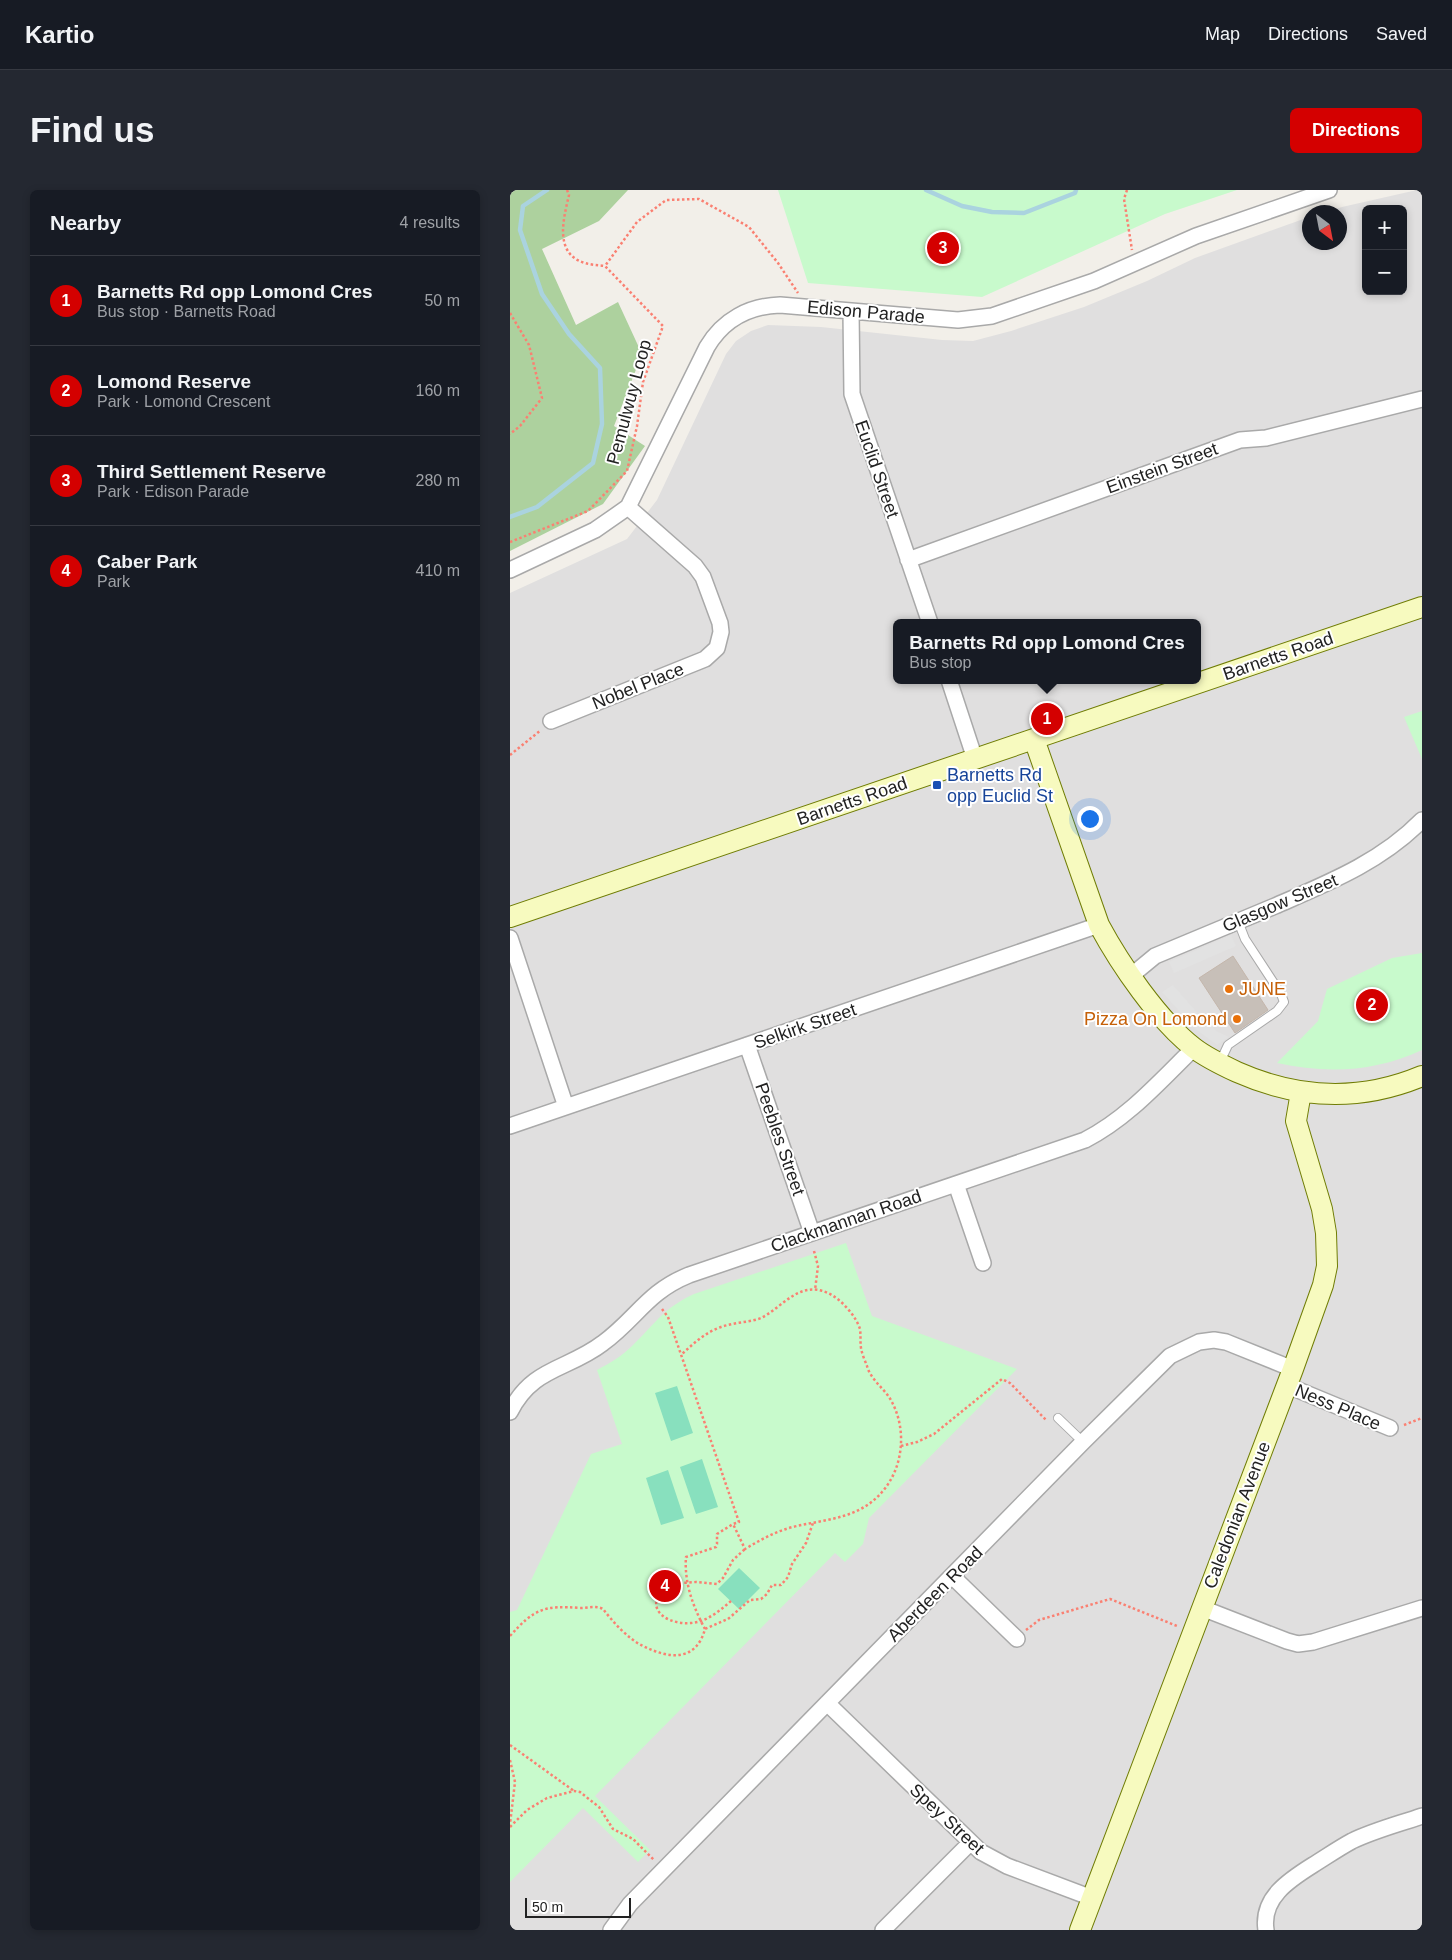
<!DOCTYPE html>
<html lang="en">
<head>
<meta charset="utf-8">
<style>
	:root { --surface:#171b24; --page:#242831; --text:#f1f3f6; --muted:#9ea1a6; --line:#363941; --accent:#d40000 }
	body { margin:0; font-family:Arial,sans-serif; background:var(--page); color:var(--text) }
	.controls { position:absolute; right:15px; top:15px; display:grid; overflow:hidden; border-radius:8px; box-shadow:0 2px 8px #0003 }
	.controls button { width:45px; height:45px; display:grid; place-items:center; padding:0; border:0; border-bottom:1px solid var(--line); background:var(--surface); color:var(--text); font:25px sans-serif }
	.compass { position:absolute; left:792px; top:15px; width:45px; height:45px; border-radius:50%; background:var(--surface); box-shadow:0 2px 8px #0003; rotate:148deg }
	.scale { position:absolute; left:15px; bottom:12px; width:106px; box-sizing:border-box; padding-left:5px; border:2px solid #222; border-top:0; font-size:14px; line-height:18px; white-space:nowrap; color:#222; -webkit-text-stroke:4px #fff; paint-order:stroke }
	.you { position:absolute; left:579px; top:628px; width:18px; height:18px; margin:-12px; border:4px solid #fff; border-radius:50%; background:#1a73e8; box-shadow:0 0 0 8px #1a73e833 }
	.badge { display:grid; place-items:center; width:32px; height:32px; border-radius:50%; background:var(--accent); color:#fff; font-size:16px; font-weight:700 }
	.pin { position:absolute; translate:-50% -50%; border:2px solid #fff; box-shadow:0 1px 5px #0006 }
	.popup { position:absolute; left:383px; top:429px; width:308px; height:65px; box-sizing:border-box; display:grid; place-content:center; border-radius:8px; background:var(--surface); filter:drop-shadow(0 1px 4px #0005); font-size:16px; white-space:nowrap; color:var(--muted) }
	.popup b { font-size:19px; color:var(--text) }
	.popup::after { content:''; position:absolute; left:50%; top:100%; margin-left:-10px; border:10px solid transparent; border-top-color:var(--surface) }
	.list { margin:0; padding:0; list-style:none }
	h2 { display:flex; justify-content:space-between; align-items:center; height:65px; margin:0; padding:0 20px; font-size:21px }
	h2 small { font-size:16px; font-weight:400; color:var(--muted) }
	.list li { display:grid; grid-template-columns:32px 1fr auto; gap:15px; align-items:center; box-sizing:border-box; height:90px; padding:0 20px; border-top:1px solid var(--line) }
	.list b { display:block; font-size:19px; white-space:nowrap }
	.list p { margin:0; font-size:16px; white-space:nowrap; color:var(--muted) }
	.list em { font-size:16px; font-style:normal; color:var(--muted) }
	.map { position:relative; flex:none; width:912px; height:1740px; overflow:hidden; border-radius:8px }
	header { display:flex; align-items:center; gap:30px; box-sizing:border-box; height:70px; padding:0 25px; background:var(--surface); border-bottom:1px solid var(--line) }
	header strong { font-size:24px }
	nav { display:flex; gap:28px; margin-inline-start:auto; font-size:18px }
	.intro { display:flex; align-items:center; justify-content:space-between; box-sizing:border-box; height:120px; padding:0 30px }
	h1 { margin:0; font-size:35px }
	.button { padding:12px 22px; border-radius:8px; background:var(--accent); color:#fff; font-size:18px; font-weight:700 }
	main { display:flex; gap:30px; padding:0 30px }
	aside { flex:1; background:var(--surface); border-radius:8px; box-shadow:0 2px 8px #0003 }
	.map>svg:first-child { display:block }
	.residential { fill:#e0dfdf; fill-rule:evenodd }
	.forest { fill:#add19e }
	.park { fill:#c8facc }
	.pitch { fill:#88e0be }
	.parking { fill:#e2e2e2 }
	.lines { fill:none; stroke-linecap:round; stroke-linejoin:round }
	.stream { stroke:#aad3df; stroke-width:4.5 }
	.building { fill:#c7bfb8; stroke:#c4b6ab }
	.lane-casing { stroke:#a9a9a9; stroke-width:10 }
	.street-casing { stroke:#a9a9a9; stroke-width:18 }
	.secondary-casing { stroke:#707d05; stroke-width:22 }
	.path { stroke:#fa8072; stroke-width:2.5; stroke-dasharray:2.5 2.5; stroke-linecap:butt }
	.lane { stroke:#fff; stroke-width:8 }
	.street { stroke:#fff; stroke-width:15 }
	.secondary { stroke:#f7fabf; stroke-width:20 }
	.transit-dot { fill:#1a4fb4; stroke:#fff; stroke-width:2 }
	.food-dot { fill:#e8710a; stroke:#fff; stroke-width:2 }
	.labels { text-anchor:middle; stroke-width:4; stroke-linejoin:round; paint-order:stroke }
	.street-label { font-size:18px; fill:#222; stroke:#fff }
	.transit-label { font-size:18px; fill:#164399; stroke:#fff; text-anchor:start }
	.food-label { font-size:18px; fill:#c56008; stroke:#fff; text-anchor:start }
</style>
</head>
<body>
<header>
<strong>Kartio</strong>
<nav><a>Map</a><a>Directions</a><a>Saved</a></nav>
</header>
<div class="intro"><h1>Find us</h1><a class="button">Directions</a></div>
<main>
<aside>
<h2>Nearby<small>4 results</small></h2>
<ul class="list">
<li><span class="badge">1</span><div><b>Barnetts Rd opp Lomond Cres</b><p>Bus stop · Barnetts Road</p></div><em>50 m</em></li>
<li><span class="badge">2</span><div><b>Lomond Reserve</b><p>Park · Lomond Crescent</p></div><em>160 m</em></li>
<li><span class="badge">3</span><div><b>Third Settlement Reserve</b><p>Park · Edison Parade</p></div><em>280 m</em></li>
<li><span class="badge">4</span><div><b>Caber Park</b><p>Park</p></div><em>410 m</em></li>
</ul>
</aside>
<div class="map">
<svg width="912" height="1740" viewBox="0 0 912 1740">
	<rect width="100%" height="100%" fill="#f2efe9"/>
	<path class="residential" d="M907 0 912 1V1740H0V403L117 349 147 310 216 164 226 151 241 141 258 135 311 137 432 150 463 151 501 141 574 117 637 91 685 68 799 27V52H829V22H814L832 17ZM856 19H893V101H856ZM387 433H687V490H387Z"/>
	<path class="forest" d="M0 0H118L89 31 32 59 66 135 108 112 132 164 104 236 135 256 93 314 0 361Z"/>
	<path class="park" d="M268 0H727L655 24 472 107 298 93Z
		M912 521V569L894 527Z
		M912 763V860C865 882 817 884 767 873L808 831 817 799 882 768Z
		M336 1053 362 1126 507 1179 359 1328 353 1354 335 1372 325 1363 85 1606 140 1660 128 1672 73 1618 0 1692V1422L7 1420 81 1264 112 1254 87 1180C100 1173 112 1166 122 1156 146 1133 152 1119 184 1104Z"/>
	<path class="pitch" d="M167 1196 183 1243 161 1251 145 1203Z
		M192 1269 208 1317 186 1324 170 1277Z
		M158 1280 174 1328 151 1335 136 1288Z
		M229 1378 250 1398 229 1419 208 1399Z"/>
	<path class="parking" d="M721 745 726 756 664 783 659 772Z
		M663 795 691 827 708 842 719 847 707 855 684 838 652 802Z"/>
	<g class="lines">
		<path class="stream" d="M416 0 452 16 482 22 514 23 565 3 566 0
			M0 327 27 317 83 273 92 234 90 178 59 144 32 104 10 40 13 16 37 0"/>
	</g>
	<path class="building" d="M723 766 758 820 725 843 689 788Z"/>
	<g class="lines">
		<defs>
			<path id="lane" d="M710 872 718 855 767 821 774 812 771 804 735 749 728 731
				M548 1228 573 1252"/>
			<path id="street" d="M341 121 342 204 420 433
				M398 370 730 250 756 248 912 209
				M0 380 85 340 118 317 197 157C213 130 239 116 270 115L448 130 482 126 584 91 686 46 819 0
				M439 490 465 569
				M41 531 195 469 207 458 211 442 210 433 193 387 185 376 118 317
				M0 748 56 917
				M622 785 645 766C685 749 725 733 765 716 818 693 871 672 912 630
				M237 855 302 1043
				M0 936 589 735
				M446 994 473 1073
				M776 1195 880 1238
				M0 1222C22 1177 58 1180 93 1153 127 1128 137 1102 179 1085L575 950C618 928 650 891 684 858
				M443 1387 507 1449
				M692 1418 777 1451 788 1454 803 1452 912 1418
				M317 1513 471 1662 497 1676 582 1708
				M101 1740 120 1714 573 1252 660 1166 689 1152 704 1150 716 1152 783 1179
				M373 1740 460 1653
				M756 1740C751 1708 779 1690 803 1675 816 1667 829 1658 842 1651 865 1640 889 1634 912 1626"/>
			<path id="secondary" d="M524 549 589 735C610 774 648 830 684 858 697 868 712 875 727 882 788 909 850 912 912 886
				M0 727 912 417
				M570 1740 783 1179 813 1095 817 1076 816 1043 812 1019 786 931 791 902"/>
		</defs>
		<use href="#lane" class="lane-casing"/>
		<use href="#street" class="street-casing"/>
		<use href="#secondary" class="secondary-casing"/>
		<path class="path" d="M57 0 59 5C54 27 43 64 75 73 81 75 88 75 95 76
			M617 0 614 9 622 60
			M0 123 19 155 32 208 10 236 0 244
			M0 352 78 321 117 281 127 236 133 192 153 136 95 76 127 32 156 10 189 9 239 37 268 73 288 103
			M0 565 31 540
			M304 1061 308 1076 305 1100
			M152 1119 158 1127 229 1332 223 1334 235 1359C252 1349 268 1340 287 1336 318 1329 350 1328 372 1302 395 1276 397 1235 379 1207 372 1197 360 1188 357 1176 355 1171 352 1164 351 1158 350 1152 351 1146 350 1139 346 1126 331 1109 318 1103 289 1090 273 1117 251 1128 241 1132 229 1132 218 1135 199 1139 185 1152 171 1165
			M894 1235 912 1228
			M391 1256 407 1252 424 1244 492 1189 500 1193 537 1231
			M221 1411C212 1419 202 1427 191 1431 164 1440 126 1420 159 1394L186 1392 207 1394 213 1388 223 1370 235 1359
			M195 1439C183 1417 174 1392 176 1367L206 1357 207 1354V1344L223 1334
			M516 1440 529 1430 600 1409 667 1436
			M0 1446C24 1419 34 1415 70 1418 78 1418 86 1415 93 1419 103 1432 118 1449 133 1456 159 1469 186 1472 195 1439L218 1429 240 1410 251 1409 257 1404 262 1395H271L278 1387 282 1374 296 1353 303 1333
			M0 1555 64 1601
			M0 1570 5 1592 0 1634
			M0 1637 17 1620 37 1608 64 1601 70 1602 89 1617 103 1639 123 1649 144 1670"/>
		<use href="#lane" class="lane"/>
		<use href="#street" class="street"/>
		<use href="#secondary" class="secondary"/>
	</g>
	<rect class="transit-dot" x="422" y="590" width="10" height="10" rx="2.5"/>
	<g class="food-dot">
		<circle cx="719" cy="799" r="5"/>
		<circle cx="727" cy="829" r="5"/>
	</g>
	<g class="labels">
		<g class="street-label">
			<text transform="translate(356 122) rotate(5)" y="6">Edison Parade</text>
			<text transform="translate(119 212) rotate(-75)" y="6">Pemulwuy Loop</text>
			<text transform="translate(652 278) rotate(-20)" y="6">Einstein Street</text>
			<text transform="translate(367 279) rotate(71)" y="6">Euclid Street</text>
			<text transform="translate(768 466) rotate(-19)" y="6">Barnetts Road</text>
			<text transform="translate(128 496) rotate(-22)" y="6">Nobel Place</text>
			<text transform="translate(342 611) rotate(-19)" y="6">Barnetts Road</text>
			<text transform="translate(770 713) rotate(-23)" y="6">Glasgow Street</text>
			<text transform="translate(295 836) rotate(-19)" y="6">Selkirk Street</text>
			<text transform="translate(270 949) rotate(71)" y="6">Peebles Street</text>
			<text transform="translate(336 1031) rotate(-19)" y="6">Clackmannan Road</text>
			<text transform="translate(828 1217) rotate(23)" y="6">Ness Place</text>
			<text transform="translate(727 1325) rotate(-69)" y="6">Caledonian Avenue</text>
			<text transform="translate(425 1404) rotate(-45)" y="6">Aberdeen Road</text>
			<text transform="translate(437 1629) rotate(43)" y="6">Spey Street</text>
		</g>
		<g class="transit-label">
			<text x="437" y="591">Barnetts Rd<tspan x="437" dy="21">opp Euclid St</tspan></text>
		</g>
		<g class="food-label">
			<text x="729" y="805">JUNE</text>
			<text x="717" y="835" text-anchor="end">Pizza On Lomond</text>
		</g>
	</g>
</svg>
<div class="controls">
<button>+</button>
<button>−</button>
</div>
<svg class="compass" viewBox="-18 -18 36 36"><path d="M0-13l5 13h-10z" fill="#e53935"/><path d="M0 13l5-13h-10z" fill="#9ea1a6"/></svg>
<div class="scale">50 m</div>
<div class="you"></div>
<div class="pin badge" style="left:537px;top:529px">1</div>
<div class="popup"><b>Barnetts Rd opp Lomond Cres</b>Bus stop</div>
<div class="pin badge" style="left:862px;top:815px">2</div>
<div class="pin badge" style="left:433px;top:58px">3</div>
<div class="pin badge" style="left:155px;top:1396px">4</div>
</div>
</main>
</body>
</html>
